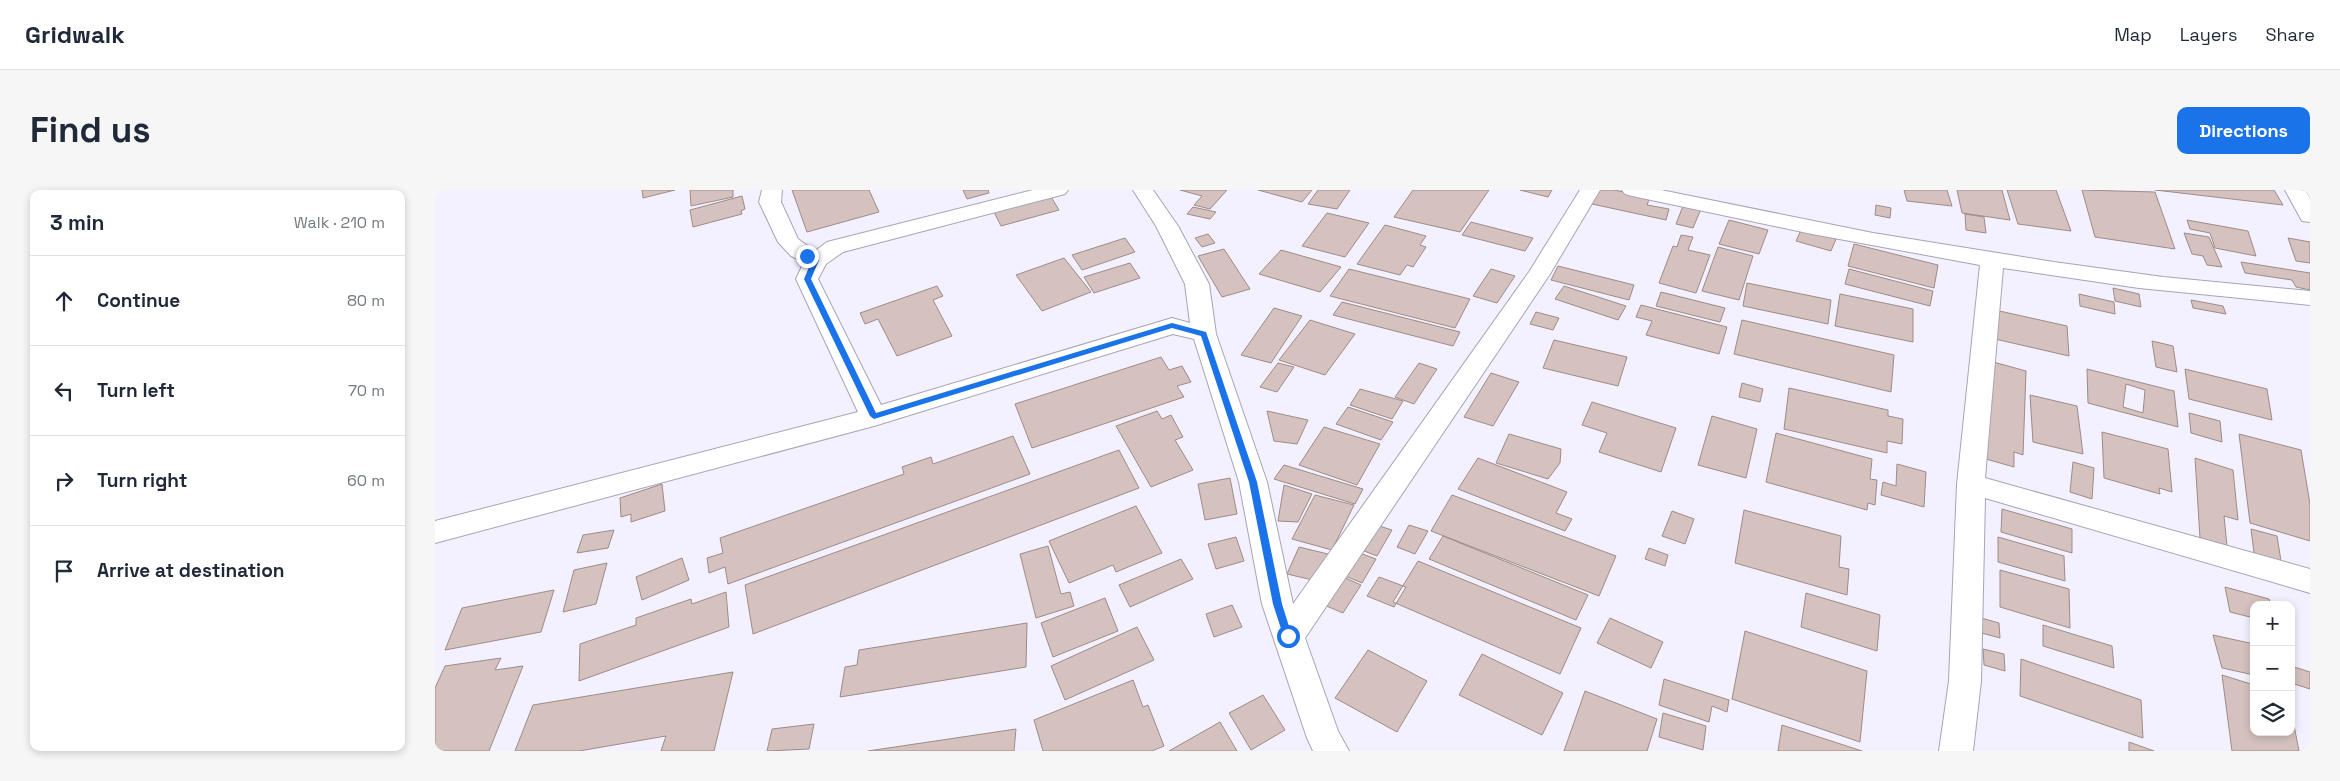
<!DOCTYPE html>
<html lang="en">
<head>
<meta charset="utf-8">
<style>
	:root { --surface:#fff; --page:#f6f6f7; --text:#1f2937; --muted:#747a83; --line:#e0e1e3; --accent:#1a73e8 }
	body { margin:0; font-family:"Space Grotesk",sans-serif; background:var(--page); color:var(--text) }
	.controls { position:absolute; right:15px; bottom:15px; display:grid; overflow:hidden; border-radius:10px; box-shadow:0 2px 8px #0003 }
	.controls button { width:45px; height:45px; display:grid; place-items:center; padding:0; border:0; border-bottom:1px solid var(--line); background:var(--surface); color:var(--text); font:25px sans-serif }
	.stop { position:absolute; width:15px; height:15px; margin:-11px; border:4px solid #1a73e8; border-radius:50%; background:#fff }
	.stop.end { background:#1a73e8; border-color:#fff; box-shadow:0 1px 5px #0008 }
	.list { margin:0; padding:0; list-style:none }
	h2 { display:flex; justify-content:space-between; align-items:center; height:65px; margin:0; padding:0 20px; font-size:21px }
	h2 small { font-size:16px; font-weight:400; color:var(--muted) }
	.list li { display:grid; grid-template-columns:32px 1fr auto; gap:15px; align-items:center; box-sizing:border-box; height:90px; padding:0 20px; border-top:1px solid var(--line) }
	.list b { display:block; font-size:19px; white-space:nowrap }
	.list em { font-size:16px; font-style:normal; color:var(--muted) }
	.icon { flex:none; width:28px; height:28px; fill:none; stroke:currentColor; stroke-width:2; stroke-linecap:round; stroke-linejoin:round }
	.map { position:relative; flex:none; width:1875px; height:561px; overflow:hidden; border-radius:10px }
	header { display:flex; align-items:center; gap:30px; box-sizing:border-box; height:70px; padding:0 25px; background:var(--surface); border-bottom:1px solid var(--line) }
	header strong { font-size:24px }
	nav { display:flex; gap:28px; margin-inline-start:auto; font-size:18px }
	.intro { display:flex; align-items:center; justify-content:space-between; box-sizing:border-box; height:120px; padding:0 30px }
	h1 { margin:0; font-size:35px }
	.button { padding:12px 22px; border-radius:10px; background:var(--accent); color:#fff; font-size:18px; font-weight:700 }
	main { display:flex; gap:30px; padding:0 30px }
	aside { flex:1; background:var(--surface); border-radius:10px; box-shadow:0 2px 8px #0003 }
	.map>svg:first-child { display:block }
	.building { fill:#d5c2be; stroke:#9d8b88; fill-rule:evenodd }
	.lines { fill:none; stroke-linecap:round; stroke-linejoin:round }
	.minor-casing { stroke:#a7a4b4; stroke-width:2 }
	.minor { fill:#fff; fill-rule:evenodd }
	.route { fill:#1a73e8 }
</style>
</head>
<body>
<header>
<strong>Gridwalk</strong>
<nav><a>Map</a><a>Layers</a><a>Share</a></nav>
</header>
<div class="intro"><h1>Find us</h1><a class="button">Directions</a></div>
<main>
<aside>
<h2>3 min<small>Walk · 210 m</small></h2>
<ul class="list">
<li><svg class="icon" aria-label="ahead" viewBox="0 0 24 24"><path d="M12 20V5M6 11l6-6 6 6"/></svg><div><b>Continue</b></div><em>80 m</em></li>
<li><svg class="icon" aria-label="left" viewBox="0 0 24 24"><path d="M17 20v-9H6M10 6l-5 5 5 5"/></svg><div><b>Turn left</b></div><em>70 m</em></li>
<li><svg class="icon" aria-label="right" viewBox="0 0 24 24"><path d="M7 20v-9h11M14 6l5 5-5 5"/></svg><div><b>Turn right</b></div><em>60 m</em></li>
<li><svg class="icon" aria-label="arrive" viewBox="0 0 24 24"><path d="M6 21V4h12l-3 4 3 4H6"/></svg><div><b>Arrive at destination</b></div></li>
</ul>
</aside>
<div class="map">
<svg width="1875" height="561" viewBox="0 0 1875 561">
	<rect width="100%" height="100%" fill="#f3f1ff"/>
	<path class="building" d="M207 0H240L208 8Z
		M255 0H298V7L256 16Z
		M357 0H434L444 22 372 42Z
		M528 0H553L554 3 532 9Z
		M745 0H792L775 19 759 15 767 6Z
		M823 0H877L867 12Z
		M883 0H915L902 19 873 14Z
		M978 0H1054L1025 42 959 27Z
		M1085 0H1117L1113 7Z
		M1163 0H1179L1215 7 1212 15 1234 19 1231 30 1157 14Z
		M1469 0H1512L1517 16 1472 11Z
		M1522 0H1567L1575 30 1527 23Z
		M1572 0H1621L1636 41 1583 34Z
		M1647 0 1720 2 1740 59 1660 47Z
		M1720 0H1839L1848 15Z
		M615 5 624 20 566 36 558 20Z
		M307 6 310 19 306 21 307 24 258 37 255 20Z
		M1441 15 1456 18 1455 28 1440 25Z
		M1248 16 1266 19 1258 38 1241 34Z
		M758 17 781 22 775 29 752 24Z
		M892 23 934 33 910 67 867 56Z
		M1530 24 1549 27 1551 43 1531 40Z
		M1294 30 1333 40 1324 64 1284 54Z
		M1752 30 1813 41 1821 66 1780 58 1775 43 1755 39Z
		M1036 32 1098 48 1090 61 1027 45Z
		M950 35 991 46 985 55 991 57 978 77 972 75 965 85 922 74Z
		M1366 40 1401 49 1396 61 1361 51Z
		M1749 43 1774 47 1787 77 1772 75 1768 66 1757 64Z
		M773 44 780 53 767 57 760 48Z
		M1246 45 1258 47 1253 60 1275 65 1261 103 1224 93 1238 56 1242 57Z
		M690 48 700 62 647 80 637 65Z
		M1853 48 1875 52V73L1861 71Z
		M1419 54 1503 75 1499 98 1413 76Z
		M1283 57 1318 66 1304 110 1267 101Z
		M789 59 815 99 787 107 763 66Z
		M846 60 906 77 885 102 824 84Z
		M629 68 656 102 607 121 581 85Z
		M1806 72 1875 83V100L1861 97 1857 90 1810 83Z
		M695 73 705 88 659 103 649 87Z
		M1123 76 1199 95 1194 110 1116 90Z
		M914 79 1035 109 1020 138 895 106Z
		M1056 79 1080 86 1062 113 1038 106Z
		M1414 79 1498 101 1495 116 1410 94Z
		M1312 93 1396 110 1393 134 1308 116Z
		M502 96 508 106 498 110 517 146 462 166 443 129 430 134 425 123Z
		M1129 96 1191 116 1183 130 1120 109Z
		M1678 98 1704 104 1706 117 1680 111Z
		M1226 102 1290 118 1285 132 1221 116Z
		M1405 104 1478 119V152L1400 136Z
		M1644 104 1679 112 1680 124 1645 116Z
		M1756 110 1788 116 1791 124 1758 118Z
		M907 112 1025 142 1018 156 898 125Z
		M1206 115 1292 137 1284 164 1211 145 1217 131 1201 127Z
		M839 118 867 126 836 173 806 165Z
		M1560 120 1632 136 1634 166 1560 149Z
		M1101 122 1124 128 1118 140 1095 134Z
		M875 130 920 144 890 185 844 170Z
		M1307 130 1459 165 1456 202 1299 164Z
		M1119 150 1192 167 1183 196 1108 178Z
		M1717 151 1738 156 1742 182 1721 177Z
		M726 167 734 180 747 176 756 192 742 196 749 207 597 258 580 214Z
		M1551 170 1591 181 1588 265 1579 262V277L1544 267Z
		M843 173 859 177 842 202 825 197Z
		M984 173 1002 179 979 214 960 207Z
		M1652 179 1739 201 1743 237 1653 213ZM1691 194 1710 200 1708 223 1688 217Z
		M1750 179 1832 199 1837 230 1754 209Z
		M1056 183 1084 192 1058 236 1029 227Z
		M1307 193 1328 199 1325 212 1304 207Z
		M1354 198 1453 220V226L1468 229 1467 254 1452 251V263L1349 239Z
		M925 199 968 211 957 229 915 215Z
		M1595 205 1642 216 1648 264 1598 252Z
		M1157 212 1241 238 1226 282 1164 262 1172 243 1147 235Z
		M913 217 958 232 946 250 901 234Z
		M722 221 727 229 736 225 748 247 740 250 758 280 716 297 681 236Z
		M832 221 873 230 862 254 839 251Z
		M1754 223 1785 231 1787 252 1756 243Z
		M1277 226 1322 239 1311 288 1263 275Z
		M889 237 945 254 922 295 864 275Z
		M1667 242 1733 259 1737 302 1724 298 1725 304 1669 288Z
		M1341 243 1437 269 1435 289 1442 290 1440 315 1433 313 1432 320 1331 292Z
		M1074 244 1126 259 1125 273 1113 289 1061 273Z
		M1804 244 1866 260 1875 314V351L1815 333Z
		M578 246 595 284 293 394 290 377 274 383 272 368 288 363 285 348 469 284 467 277 496 267 498 274Z
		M684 260 704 298 318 444 310 395Z
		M1043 268 1132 302 1121 323 1137 329 1130 341 1023 299Z
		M1760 268 1798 280 1803 330 1789 326 1792 356 1765 348Z
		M1638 272 1659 278 1657 309 1635 302Z
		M1462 274 1491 282 1489 317 1446 305 1448 292 1461 296Z
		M849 275 928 299 920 314 839 289Z
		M795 288 802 324 770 330 763 294Z
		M227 294 230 321 196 332V324L186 327 185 308Z
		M849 295 877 304 863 332 843 331Z
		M880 305 919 315 897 360 857 349Z
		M1017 305 1181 366 1164 406 996 341Z
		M701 316 727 363 681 382 678 375 634 393 614 351Z
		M1567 319 1637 339V363L1566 342Z
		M1309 320 1406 346 1404 377 1414 379 1412 405 1300 373Z
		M1237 321 1259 329 1250 354 1227 346Z
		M938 334 957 340 942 366 924 359Z
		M974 335 993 341 980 364 962 357Z
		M1816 339 1842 346 1846 371 1819 363Z
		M179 340 173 358 142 363 148 345Z
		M1008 346 1153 405 1141 430 994 369Z
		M801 347 809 371 781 379 773 354Z
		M1563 347 1629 366 1630 391 1563 372Z
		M613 356 626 404 635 402 639 416 601 428 585 364Z
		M864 357 897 365 886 392 852 384Z
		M1214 358 1233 365 1230 376 1210 369Z
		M922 362 941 369 927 393 908 385Z
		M247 368 254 390 207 410 201 387Z
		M746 369 758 389 695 417 684 395Z
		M983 371 1146 438 1125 484 958 412Z
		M172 373 161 414 128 422 139 380Z
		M1565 380 1634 399 1635 438 1565 417Z
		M906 386 926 395 908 423 887 414Z
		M944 387 971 397 959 417 932 406Z
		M1790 397 1834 409 1836 415H1819V428L1795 422Z
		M119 400 106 442 10 460 27 418Z
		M291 402 294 437 144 491 145 454 201 435V428L256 409 257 414Z
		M1371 403 1445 425 1442 461 1366 437Z
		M670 408 683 441 618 467 606 433Z
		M797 415 807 437 779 447 771 424Z
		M1543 427 1564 433 1565 448 1543 442Z
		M1175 428 1228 452 1216 478 1162 453Z
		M592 433 591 477 405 507 410 477 422 475 424 460Z
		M1608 435 1677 456 1679 478 1608 456Z
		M702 437 719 470 630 510 616 476Z
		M1310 441 1432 481 1425 552 1297 509Z
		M1778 445 1819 454V485L1787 478Z
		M1548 459 1569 464 1570 481 1549 475Z
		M933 460 992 491 962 542 900 508Z
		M1047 464 1128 503 1107 545 1024 505Z
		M66 468 60 480 88 476 54 561H0V498L10 476Z
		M1586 469 1706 510 1708 548 1585 506Z
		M1856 476 1875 482V499L1856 493Z
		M298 482 279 561H226L231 546 144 561H80L98 515Z
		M1787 485 1819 495V542H1856V520L1864 561H1797Z
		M1229 489 1294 510 1292 522 1277 516 1274 532 1224 515Z
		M698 490 708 517 713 515 729 556 717 561H608L599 530Z
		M1150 501 1222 529 1212 561H1129Z
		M828 505 850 540 816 560 794 523Z
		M1228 523 1271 536 1268 560 1224 547Z
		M785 532 802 561H734Z
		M379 534 374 559 332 561 337 539Z
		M1347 535 1427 561H1343Z
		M581 539 579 561H433Z
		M1694 552 1719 561H1694Z"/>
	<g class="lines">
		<defs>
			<path id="minor" d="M327 0H347L346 12 363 49 380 61 392 52 598 0H633L630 4 408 62 391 74 383 89 446 215 737 128 755 133 750 94 721 36 698 0H718L743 36 774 94 781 144 832 292 858 414 1094 82 1145 0H1165L1115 84 870 448 903 541 914 561H878L872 548 827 414 804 292 759 149 738 144 439 236 0 353V331L423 222 361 89 369 72 356 66 343 52 324 12Z
				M1187 0H1226L1438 43 1619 72 1728 87 1875 101V115L1704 98 1568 78 1550 288 1875 379V403L1550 308 1546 491 1538 561H1504L1514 491 1522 294 1545 75 1377 44 1197 6 1190 4Z
				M1850 0H1870L1875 8V32L1867 31Z"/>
		</defs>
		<use href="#minor" class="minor-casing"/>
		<use href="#minor" class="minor"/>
	</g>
	<path class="route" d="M370 64 384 70 376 89 441 223 737 133 771 142 822 292 847 414 857 446 856 448H849L838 414 814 292 766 146 737 138 439 229 435 226 369 89 377 70 370 67Z"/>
</svg>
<div class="controls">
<button>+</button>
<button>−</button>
<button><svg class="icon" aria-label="layers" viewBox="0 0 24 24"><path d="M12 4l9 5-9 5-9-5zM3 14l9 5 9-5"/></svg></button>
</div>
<div class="stop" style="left:853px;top:446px"></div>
<div class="stop end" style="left:372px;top:66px"></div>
</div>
</main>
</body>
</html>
